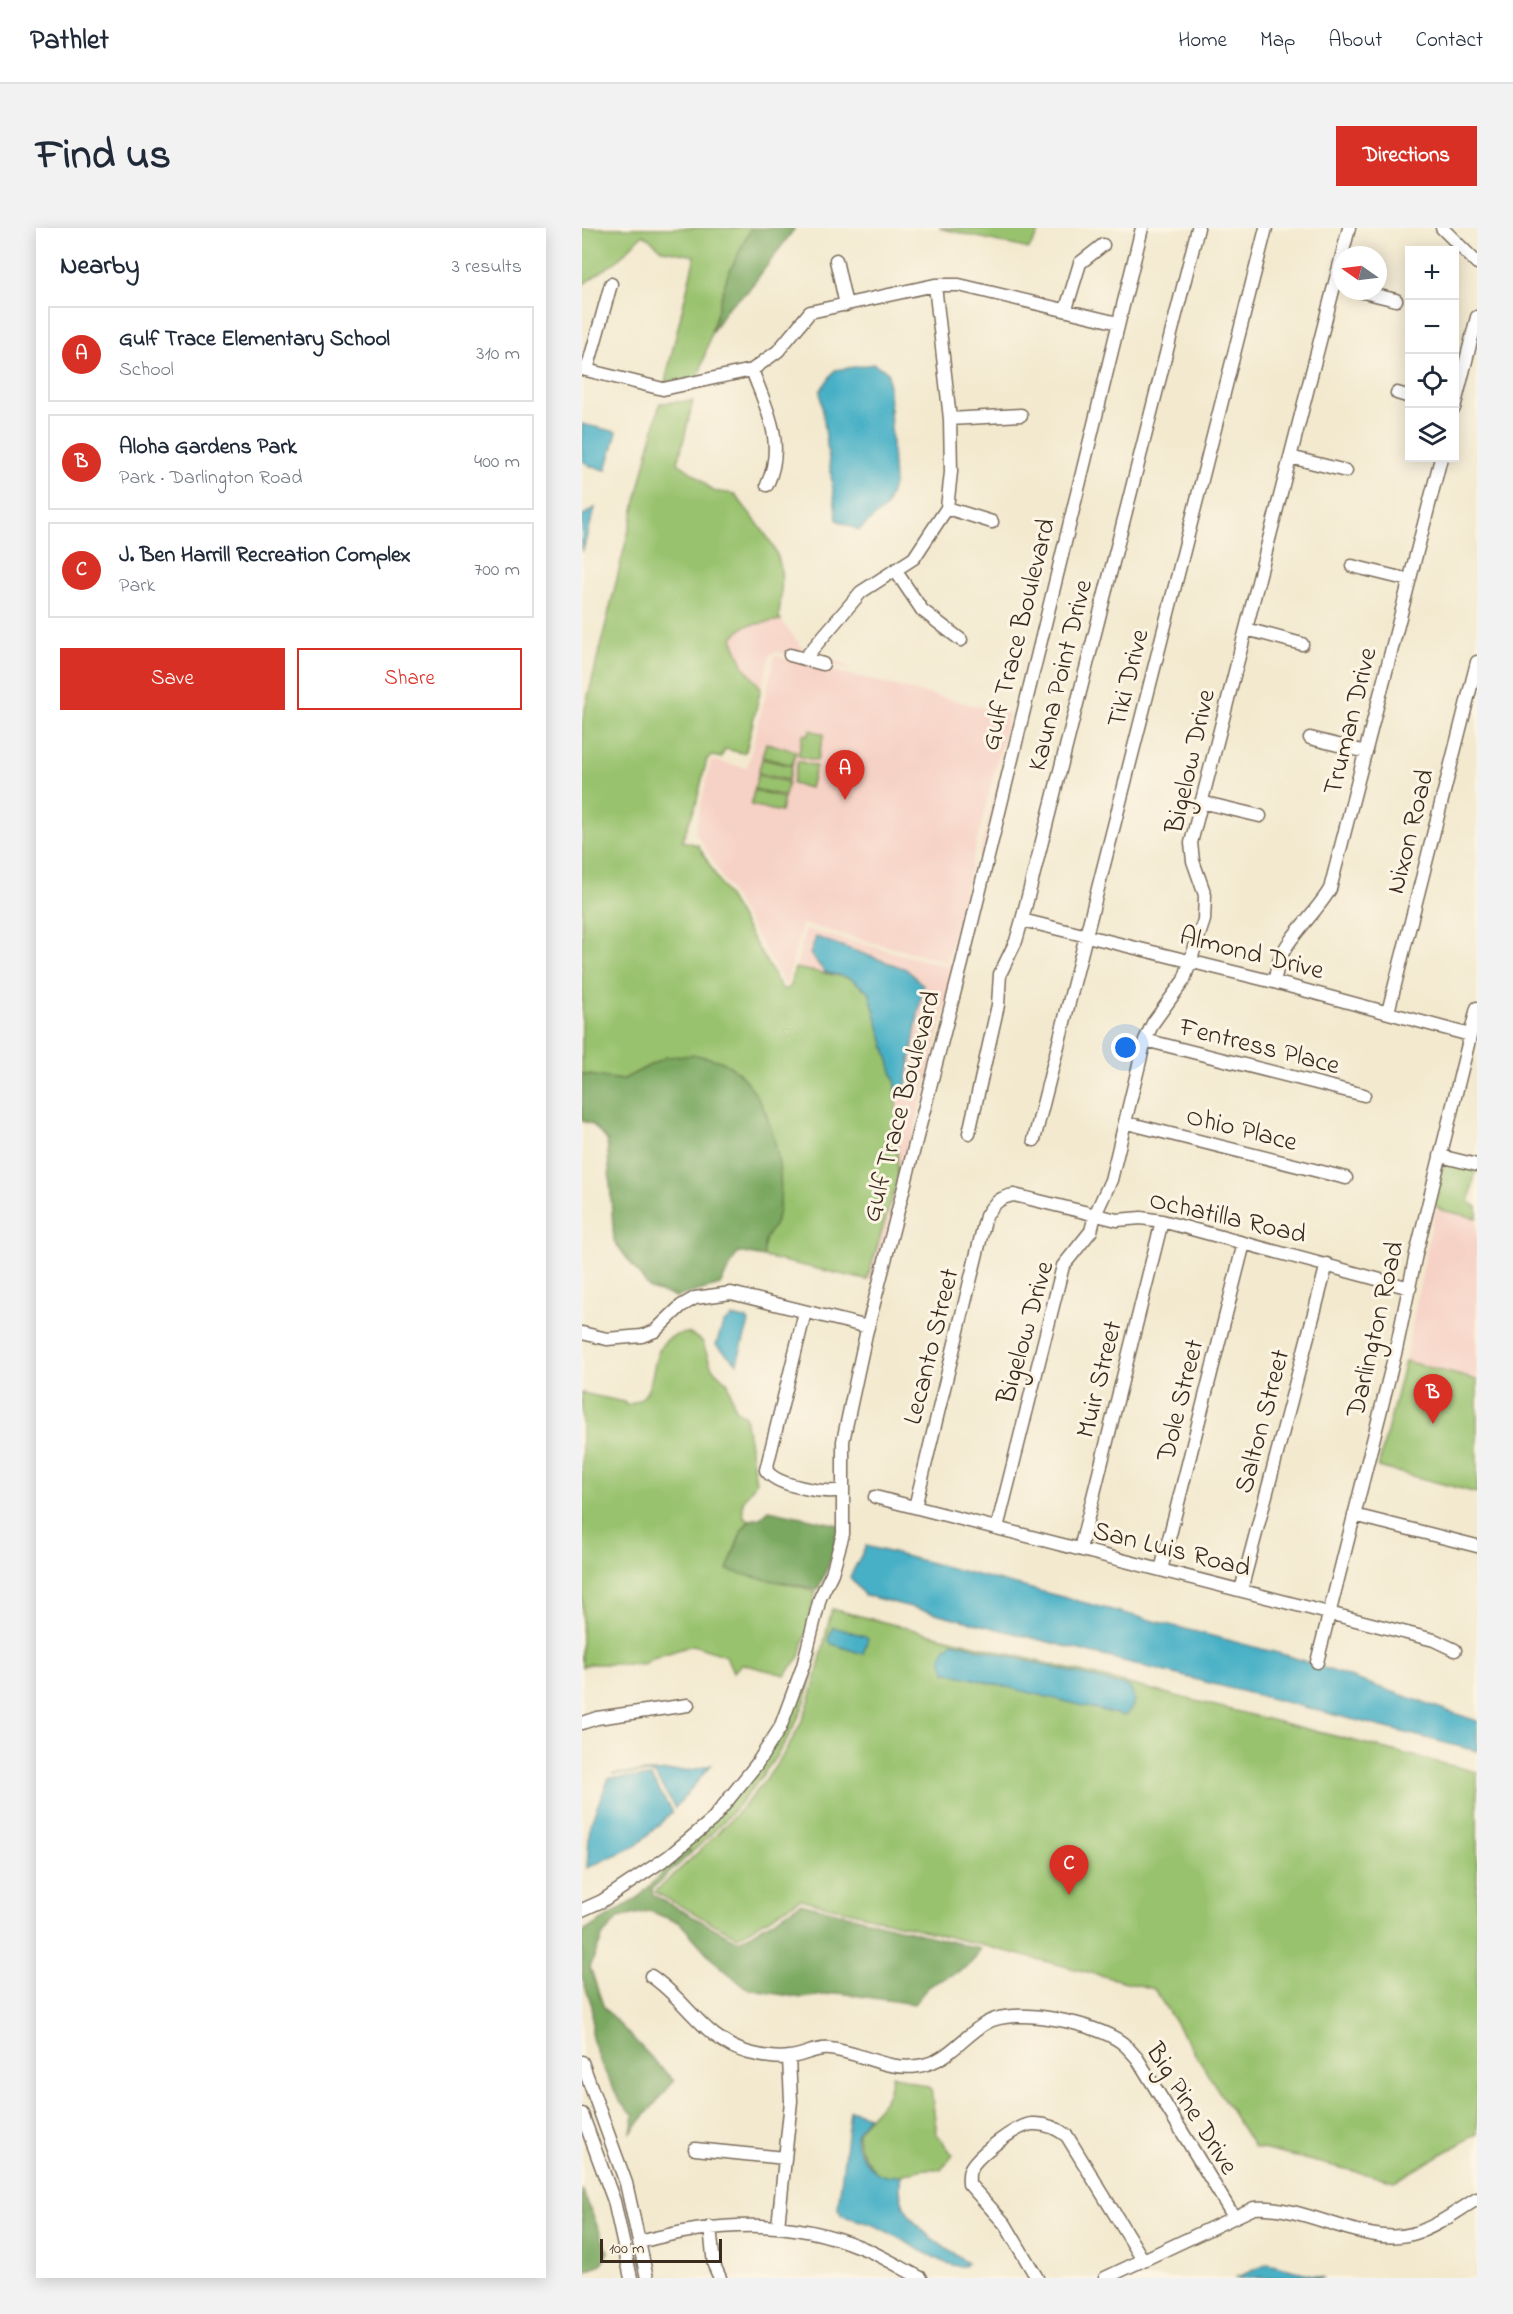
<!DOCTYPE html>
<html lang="en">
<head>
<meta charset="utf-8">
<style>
	:root { --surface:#fff; --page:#f2f2f3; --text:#1f2937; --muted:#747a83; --line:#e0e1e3; --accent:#d93025 }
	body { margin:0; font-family:"Indie Flower",sans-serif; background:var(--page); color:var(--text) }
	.controls { position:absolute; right:18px; top:18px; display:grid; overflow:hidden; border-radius:0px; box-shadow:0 3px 15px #0003 }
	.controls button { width:54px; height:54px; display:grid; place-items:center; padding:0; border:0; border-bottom:2px solid var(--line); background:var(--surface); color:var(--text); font:30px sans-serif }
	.compass { position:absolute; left:751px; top:18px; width:54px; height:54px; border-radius:50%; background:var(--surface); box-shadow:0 3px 15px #0003; rotate:284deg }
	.scale { position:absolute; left:18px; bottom:15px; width:122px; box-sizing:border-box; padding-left:6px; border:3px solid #3b2a1e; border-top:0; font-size:16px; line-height:21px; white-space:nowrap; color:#3b2a1e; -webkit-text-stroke:4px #fcf5e5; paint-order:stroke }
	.you { position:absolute; left:544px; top:820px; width:21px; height:21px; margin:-15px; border:4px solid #fff; border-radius:50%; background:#1a73e8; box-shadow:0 0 0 9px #1a73e833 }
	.badge { display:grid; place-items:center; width:39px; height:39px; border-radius:50%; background:var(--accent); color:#fff; font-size:20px; font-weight:700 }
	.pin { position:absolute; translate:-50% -50px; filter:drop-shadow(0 2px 3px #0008) }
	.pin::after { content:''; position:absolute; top:32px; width:21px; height:18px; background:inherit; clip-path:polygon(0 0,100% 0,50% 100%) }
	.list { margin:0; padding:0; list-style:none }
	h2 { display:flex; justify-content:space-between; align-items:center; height:78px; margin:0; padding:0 24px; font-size:26px }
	h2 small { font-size:20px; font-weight:400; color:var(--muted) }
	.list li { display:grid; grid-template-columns:39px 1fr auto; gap:18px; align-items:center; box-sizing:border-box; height:96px; margin:0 12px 12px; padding:0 12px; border:2px solid var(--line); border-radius:0px }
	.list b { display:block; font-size:22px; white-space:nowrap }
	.list p { margin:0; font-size:20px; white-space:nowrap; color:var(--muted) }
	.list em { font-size:20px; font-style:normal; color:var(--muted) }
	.actions { display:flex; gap:12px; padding:18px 24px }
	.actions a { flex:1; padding:14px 0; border:2px solid var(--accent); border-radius:0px; text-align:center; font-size:21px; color:var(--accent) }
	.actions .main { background:var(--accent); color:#fff }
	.icon { flex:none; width:33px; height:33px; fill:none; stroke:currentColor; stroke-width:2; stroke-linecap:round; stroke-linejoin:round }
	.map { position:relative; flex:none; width:895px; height:2050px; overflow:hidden; border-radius:0px }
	header { display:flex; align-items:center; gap:36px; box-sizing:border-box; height:84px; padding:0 30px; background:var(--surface); border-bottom:2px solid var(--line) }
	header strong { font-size:28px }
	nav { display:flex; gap:33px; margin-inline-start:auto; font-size:21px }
	.intro { display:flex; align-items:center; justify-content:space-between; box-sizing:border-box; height:144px; padding:0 36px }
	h1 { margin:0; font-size:42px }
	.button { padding:15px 27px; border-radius:0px; background:var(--accent); color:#fff; font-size:21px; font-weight:700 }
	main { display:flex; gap:36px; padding:0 36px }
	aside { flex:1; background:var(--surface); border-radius:0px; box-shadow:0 3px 15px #0003 }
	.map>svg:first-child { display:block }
	.built { fill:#f6d1c5 }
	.green { fill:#99c26e; stroke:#6a7646; stroke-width:1.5 }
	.forest { fill:#7aa861; stroke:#5a6940; stroke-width:1.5 }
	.water { fill:#47b0c6; stroke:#416d72; stroke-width:1.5 }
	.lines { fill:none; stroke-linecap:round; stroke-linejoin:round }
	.minor-casing { stroke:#7b6d5c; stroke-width:15 }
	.minor { stroke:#fff; stroke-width:12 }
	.labels { text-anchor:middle; stroke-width:6; stroke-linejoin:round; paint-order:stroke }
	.street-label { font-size:27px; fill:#3b2a1e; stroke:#fcf5e5 }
</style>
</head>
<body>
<header>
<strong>Pathlet</strong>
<nav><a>Home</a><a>Map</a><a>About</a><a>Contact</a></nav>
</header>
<div class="intro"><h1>Find us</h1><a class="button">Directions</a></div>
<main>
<aside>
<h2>Nearby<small>3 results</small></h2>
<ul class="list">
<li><span class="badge">A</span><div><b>Gulf Trace Elementary School</b><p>School</p></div><em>310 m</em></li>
<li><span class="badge">B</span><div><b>Aloha Gardens Park</b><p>Park · Darlington Road</p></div><em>400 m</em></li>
<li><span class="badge">C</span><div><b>J. Ben Harrill Recreation Complex</b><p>Park</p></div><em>700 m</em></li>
</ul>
<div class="actions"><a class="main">Save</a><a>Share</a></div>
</aside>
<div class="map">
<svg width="895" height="2050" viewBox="0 0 895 2050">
	<rect width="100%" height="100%" fill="#fcf5e5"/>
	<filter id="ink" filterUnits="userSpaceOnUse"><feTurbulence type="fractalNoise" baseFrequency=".0167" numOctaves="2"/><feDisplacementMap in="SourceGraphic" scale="12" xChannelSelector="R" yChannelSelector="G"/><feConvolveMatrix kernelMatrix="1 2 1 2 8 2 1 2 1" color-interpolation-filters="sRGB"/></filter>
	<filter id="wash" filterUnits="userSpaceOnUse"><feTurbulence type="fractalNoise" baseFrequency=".008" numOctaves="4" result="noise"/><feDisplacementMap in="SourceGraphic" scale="24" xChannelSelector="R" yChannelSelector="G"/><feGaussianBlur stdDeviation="1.35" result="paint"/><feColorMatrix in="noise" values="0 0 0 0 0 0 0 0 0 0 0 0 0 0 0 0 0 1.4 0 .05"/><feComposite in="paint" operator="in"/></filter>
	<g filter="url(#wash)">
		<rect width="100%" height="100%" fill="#f3e9cf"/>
		<path class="built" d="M199 392 227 428 260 435 271 442 194 424 188 427 179 464 162 439 150 410 163 398Z
			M193 428 427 486 365 734 220 696 204 759 113 603 129 532 165 540Z
			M432 488 435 489 378 724 293 1053 285 1052 310 977 317 913 315 869 324 856 244 714 234 709 228 726 243 744 214 740 223 701 364 738 370 735Z
			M854 974 895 985V1152L823 1133Z"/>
		<path class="green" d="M0 0H169L145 49 116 151 83 154 113 28 81 22 61 6 36 32 0 57Z
			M357 0H459L447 21Z
			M111 173 96 235 119 251 130 263 153 266C168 288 196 315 199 342 201 357 198 373 197 389L199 392 163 398 150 410 162 439 179 460 164 523 161 525 143 521 139 530 130 528 125 531 114 576 100 613 116 617 200 761 208 760 213 740 268 750 287 764 314 857 316 951 285 1052 182 1029C180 1001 193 1005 196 986 202 951 193 918 184 884L68 837 40 852 0 846V493L78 175Z
			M228 502 242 506 235 533 216 528 221 506 226 507Z
			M184 515 214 523 210 537 180 529Z
			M180 531 210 538 206 552 176 545Z
			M216 533 234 538 228 560 210 556Z
			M176 547 206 554 203 568 172 561Z
			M172 562 202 570 199 584 169 577Z
			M867 935 891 941 893 945 887 974 895 979V990L859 982 852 976 861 938Z
			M106 1105 120 1113 130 1140 146 1155 153 1181 163 1188 174 1254C166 1270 157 1268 162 1289L168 1292 160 1302 146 1340 234 1363 218 1429 203 1447 160 1436 151 1444 144 1428 111 1417 71 1430 62 1436H8L0 1439V1165L43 1174V1177C89 1171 53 1108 106 1105Z
			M823 1133 895 1152V1265L796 1239Z
			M250 1381 895 1544V1906L813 1953 672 1919 572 1761 218 1671 156 1709 73 1664C128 1614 204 1546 227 1474 237 1444 242 1411 250 1381Z
			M229 1422 235 1424C231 1440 228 1458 223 1473 204 1527 151 1587 109 1625L105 1619 178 1539Z
			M310 1847 349 1860 355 1907 371 1927 359 1942C337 1937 326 1949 305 1948 296 1948 291 1941 287 1935 258 1897 292 1895 306 1865 308 1859 309 1852 310 1847Z"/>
		<path class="forest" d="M169 0H213L166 63 146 79 129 105 145 49Z
			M114 827C123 829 133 831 141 834 187 857 206 941 196 987 192 1007 180 1001 182 1029L156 1024 138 1057 94 1069 68 1061 32 1013 25 912 10 896 0 893V846L40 852 84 829Z
			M187 1282 257 1297 251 1326 236 1361 175 1350 145 1342 160 1302 168 1292 178 1290Z
			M105 1619 109 1625 70 1661 71 1667 154 1712H159L219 1675 398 1721C391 1742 365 1747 348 1758 342 1763 337 1770 332 1776L257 1765 220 1770 165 1761 131 1732 98 1695 67 1683 37 1690 21 1707 8 1739 22 1780 92 1853 49 1904 52 1887 39 1875 20 1838 10 1810V1778L0 1749V1705L57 1669Z
			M0 1961 26 2024 19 2037 0 2045Z"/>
		<path class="water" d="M292 136 306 144 312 255 304 279 277 302 255 292 238 163 253 142Z
			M0 196 35 204 24 242 8 238 0 232Z
			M13 280 0 325V288Z
			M234 709 324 741 341 757 324 857 315 869 314 857 287 764 268 750 243 744 228 726Z
			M150 1089 165 1091 167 1094 155 1135 134 1117 141 1096Z
			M284 1318 707 1428 895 1493V1523L282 1367 268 1349Z
			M251 1399 283 1408 286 1410 281 1426 250 1416 246 1412Z
			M371 1414 547 1459C555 1470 552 1480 542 1488L364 1444 359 1431 363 1421Z
			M129 1537 93 1580 73 1547 68 1545 30 1546 110 1542Z
			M69 1549 90 1584 55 1617 5 1640 8 1596 27 1550Z
			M268 1882 286 1888C282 1894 275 1902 274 1909 272 1921 290 1944 300 1947 306 1949 313 1947 319 1948 310 1990 355 2014 385 2035L382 2038C364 2041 316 2008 296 1999 285 1994 272 1991 260 1988L256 1980Z
			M686 2036 742 2050H653Z"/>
	</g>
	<g filter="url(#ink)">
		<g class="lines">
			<defs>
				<path id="minor" d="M860 0 895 35
					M254 32 264 77
					M777 63 814 72
					M484 81 498 35 521 17
					M0 141 81 161 170 142 196 123 228 84 353 57H377L536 95
					M5 142 29 56
					M170 142C185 182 204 215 185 257
					M815 165 828 169
					M872 180 895 89
					M368 191 439 187
					M708 229 764 243
					M365 280 410 294
					M770 338 827 352
					M313 342 340 382 379 412
					M664 401 720 416
					M208 427 241 436
					M222 431 279 364 332 330 365 280 369 244 368 191 353 57
					M728 510 784 524
					M619 574 678 588
					M440 692 692 754 888 807
					M692 754C694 747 695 738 698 731 706 709 735 684 748 661L859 230
					M806 784 895 434
					M563 812 782 867
					M545 895 764 950
					M387 905 416 777 418 746 434 713 440 692 616 0
					M452 912 684 0
					M858 928 895 937
					M223 1084 184 1242C194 1258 243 1266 261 1262
					M0 1105 25 1111 60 1108 73 1103 99 1078 113 1070 149 1065 286 1099
					M293 1269 852 1412 873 1422
					M333 1279 404 988C411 976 418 969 432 967L535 992 559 990 580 993 828 1060
					M772 1287 895 1318
					M415 1300 481 1038 509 1003 513 987 529 952 563 812 571 795 602 752 622 692 623 667 611 633 609 615 767 0
					M498 1321 580 993
					M579 1342 662 1015
					M659 1362 745 1036
					M735 1434 814 1122 834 1026 895 780
					M0 1495 15 1490 106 1477
					M0 1682 20 1673 86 1629 130 1592 174 1537 198 1500 221 1438 238 1370 250 1345 261 1306V1213L284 1106 380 735 560 0
					M69 1748C105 1772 123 1813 167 1825 179 1828 196 1831 208 1829 221 1828 234 1819 248 1821 278 1824 305 1843 336 1838 366 1834 380 1809 404 1795 433 1778 513 1795 539 1814 545 1818 550 1825 555 1830L652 1989
					M0 1834 44 1955 65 2050
					M0 1886 32 1973 49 2050
					M113 1921 203 1930
					M196 1998 209 1873 207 1830
					M128 1999 132 2037 138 2050
					M58 2014C131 1994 207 1989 278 2019 299 2027 319 2040 339 2050
					M455 2050 423 1996 387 1956C387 1951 386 1947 388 1942 394 1928 435 1897 450 1896 464 1895 475 1900 485 1908L561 2032
					M523 2050 672 1980C722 1976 784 2019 830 2006 853 2000 875 1983 895 1971"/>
			</defs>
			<use href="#minor" class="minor-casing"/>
			<use href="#minor" class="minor"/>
		</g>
	</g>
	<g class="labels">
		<g class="street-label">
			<text transform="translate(435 406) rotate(-76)" y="9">Gulf Trace Boulevard</text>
			<text transform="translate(477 447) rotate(-76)" y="9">Kauna Point Drive</text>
			<text transform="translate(545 450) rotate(-76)" y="9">Tiki Drive</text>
			<text transform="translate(767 493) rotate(-76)" y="9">Truman Drive</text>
			<text transform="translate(607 533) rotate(-77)" y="9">Bigelow Drive</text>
			<text transform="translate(827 603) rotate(-76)" y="9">Nixon Road</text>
			<text transform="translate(670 724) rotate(14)" y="9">Almond Drive</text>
			<text transform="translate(678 817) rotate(14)" y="9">Fentress Place</text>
			<text transform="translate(318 878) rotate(-75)" y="9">Gulf Trace Boulevard</text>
			<text transform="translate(660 900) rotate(14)" y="9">Ohio Place</text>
			<text transform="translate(646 988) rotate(13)" y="9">Ochatilla Road</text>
			<text transform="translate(792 1101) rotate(-77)" y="9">Darlington Road</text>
			<text transform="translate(442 1104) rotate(-74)" y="9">Bigelow Drive</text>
			<text transform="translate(348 1118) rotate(-76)" y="9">Lecanto Street</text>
			<text transform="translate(516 1151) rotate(-76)" y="9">Muir Street</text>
			<text transform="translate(597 1172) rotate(-76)" y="9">Dole Street</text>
			<text transform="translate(679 1193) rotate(-75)" y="9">Salton Street</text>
			<text transform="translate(590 1320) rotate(14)" y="9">San Luis Road</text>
			<text transform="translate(611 1880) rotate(58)" y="9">Big Pine Drive</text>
		</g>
	</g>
</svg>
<div class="controls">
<button>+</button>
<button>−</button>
<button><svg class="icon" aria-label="locate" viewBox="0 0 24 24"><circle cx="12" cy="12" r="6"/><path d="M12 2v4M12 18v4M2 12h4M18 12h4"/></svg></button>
<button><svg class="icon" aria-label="layers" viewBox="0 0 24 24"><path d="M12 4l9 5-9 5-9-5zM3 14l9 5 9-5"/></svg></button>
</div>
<svg class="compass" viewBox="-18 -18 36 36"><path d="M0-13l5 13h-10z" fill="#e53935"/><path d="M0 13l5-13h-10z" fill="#747a83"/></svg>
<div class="scale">100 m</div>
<div class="you"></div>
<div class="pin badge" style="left:263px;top:572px">A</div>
<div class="pin badge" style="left:851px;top:1196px">B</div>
<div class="pin badge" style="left:487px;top:1667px">C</div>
</div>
</main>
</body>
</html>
